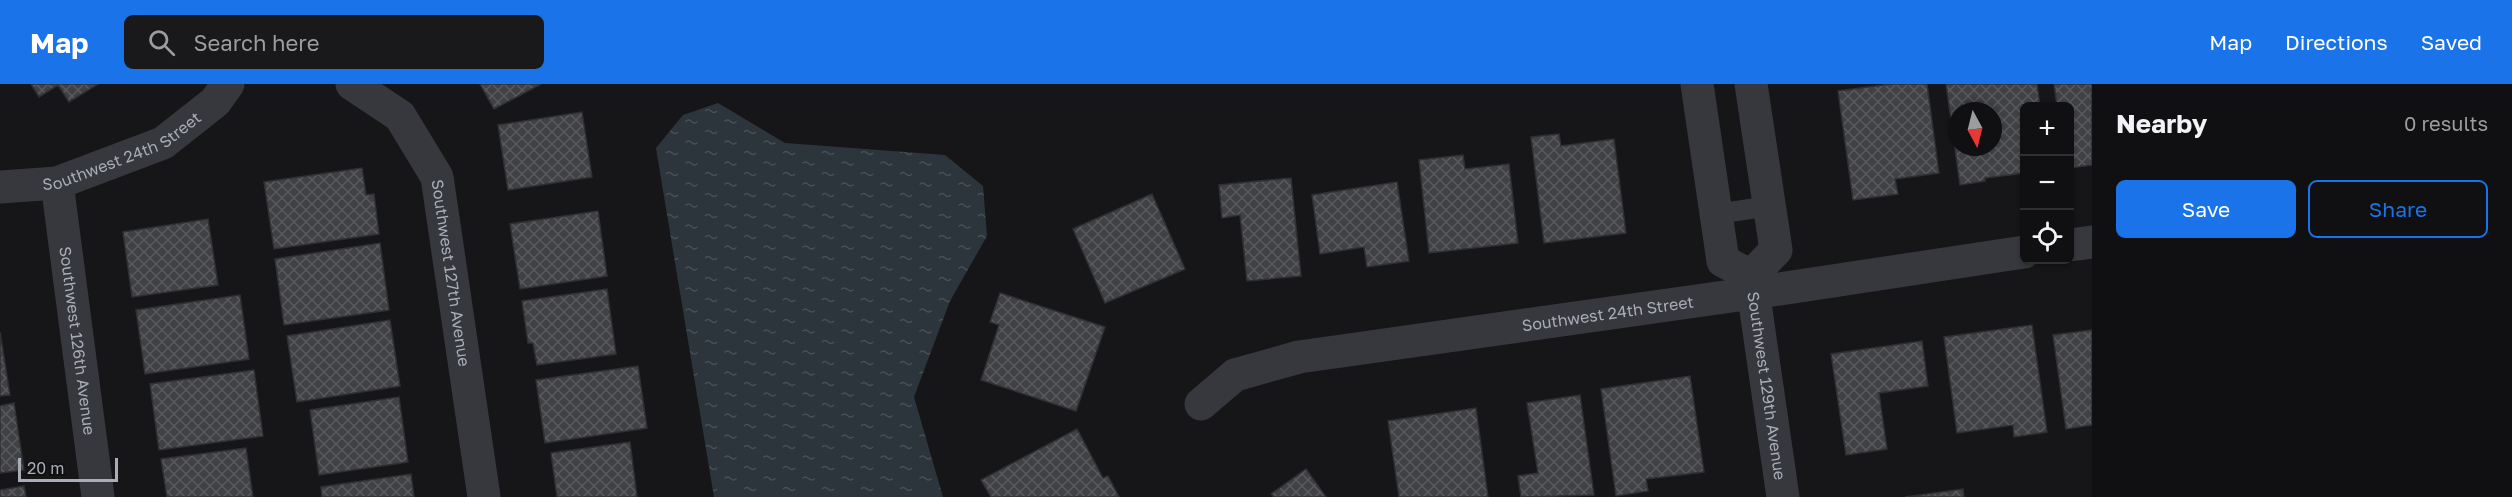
<!DOCTYPE html>
<html lang="en">
<head>
<meta charset="utf-8">
<style>
	:root { --surface:#101012; --page:#19191b; --text:#f1f3f6; --muted:#9c9d9f; --line:#303032; --accent:#1a73e8 }
	body { margin:0; font-family:"Golos Text",sans-serif; background:var(--page); color:var(--text) }
	.controls { position:absolute; right:18px; top:18px; display:grid; overflow:hidden; border-radius:9px; box-shadow:0 2px 4px #0004 }
	.controls button { width:54px; height:54px; display:grid; place-items:center; padding:0; border:0; border-bottom:2px solid var(--line); background:var(--surface); color:var(--text); font:30px sans-serif }
	.compass { position:absolute; left:1948px; top:18px; width:54px; height:54px; border-radius:50%; background:var(--surface); box-shadow:0 2px 4px #0004; rotate:173deg }
	.scale { position:absolute; left:18px; bottom:15px; width:100px; box-sizing:border-box; padding-left:6px; border:3px solid #a8adb8; border-top:0; font-size:16px; line-height:21px; white-space:nowrap; color:#a8adb8; -webkit-text-stroke:4px #111113; paint-order:stroke }
	.list { margin:0; padding:0; list-style:none }
	h2 { display:flex; justify-content:space-between; align-items:center; height:78px; margin:0; padding:0 24px; font-size:26px }
	h2 small { font-size:20px; font-weight:400; color:var(--muted) }
	.actions { display:flex; gap:12px; padding:18px 24px }
	.actions a { flex:1; padding:14px 0; border:2px solid var(--accent); border-radius:9px; text-align:center; font-size:21px; color:var(--accent) }
	.actions .main { background:var(--accent); color:#fff }
	.icon { flex:none; width:33px; height:33px; fill:none; stroke:currentColor; stroke-width:2; stroke-linecap:round; stroke-linejoin:round }
	.map { position:relative; flex:none; width:2092px; height:413px; overflow:hidden }
	header { display:flex; align-items:center; gap:36px; box-sizing:border-box; height:84px; padding:0 30px; background:var(--accent); color:#fff }
	header strong { font-size:28px }
	nav { display:flex; gap:33px; margin-inline-start:auto; font-size:21px }
	.search { width:420px; height:54px; background:var(--page); display:flex; align-items:center; gap:15px; box-sizing:border-box; padding:0 21px; border-radius:9px; color:var(--muted); font-size:22px }
	main { display:flex }
	aside { flex:1; background:var(--surface) }
	.map>svg:first-child { display:block }
	.water { fill:url(#water-ripples) }
	.building { fill:url(#building-cross-hatch); stroke:#303034; stroke-width:1.5; fill-rule:evenodd }
	.lines { fill:none; stroke-linecap:round; stroke-linejoin:round }
	.service { stroke:#37383d; stroke-width:20 }
	.minor { stroke:#37383d; stroke-width:33 }
	.labels { text-anchor:middle; stroke-width:6; stroke-linejoin:round; paint-order:stroke }
	.street-label { font-size:16px; fill:#a8adb8; stroke:#111113 }
</style>
</head>
<body>
<header>
<strong>Map</strong>
<div class="search"><svg class="icon" aria-label="search" viewBox="0 0 24 24"><circle cx="10" cy="10" r="6"/><path d="M15 15l6 6"/></svg>Search here</div>
<nav><a>Map</a><a>Directions</a><a>Saved</a></nav>
</header>
<main>
<div class="map">
<svg width="2092" height="413" viewBox="0 0 2092 413">
	<defs>
		<pattern id="water-ripples" width="26" height="14" patternUnits="userSpaceOnUse" patternTransform="scale(1.5)"><rect width="26" height="14" fill="#2c353c"/><path d="M2 4q2-2 4 0t4 0M15 11q2-2 4 0t4 0" fill="none" stroke="#485056"/></pattern>
		<pattern id="building-cross-hatch" width="8" height="8" patternUnits="userSpaceOnUse" patternTransform="scale(1.5)"><rect width="8" height="8" fill="#404145"/><path d="M0 0l8 8M0 8l8-8" fill="none" stroke="#595a5e"/></pattern>
	</defs>
	<rect width="100%" height="100%" fill="#161618"/>
	<path class="water" d="M718 19 785 59 945 71 983 102 987 152 950 217 914 313 943 413H714L656 64 683 31Z"/>
	<path class="building" d="M31 0H98L69 18 58 1 39 13Z
		M480 0H541L494 25Z
		M1891 0H1927L1939 89 1895 95 1898 110 1853 116 1838 7Z
		M1946 0H2037L2040 22H2024V89L1985 94V97L1960 101ZM1957 27H1993V63H1957Z
		M2054 0H2092V81L2070 84V22H2057Z
		M582 28 592 93 508 106 498 41Z
		M1559 50 1561 62 1614 55 1626 149 1544 159 1531 53Z
		M1463 71 1465 85 1509 80 1518 159 1429 169 1419 76Z
		M362 84 366 111 374 110 379 150 274 165 264 98Z
		M1291 94 1301 192 1247 197 1240 131 1222 134 1219 101Z
		M1397 98 1409 177 1367 183 1364 163 1320 170 1312 111Z
		M1152 110 1185 185 1105 219 1073 145Z
		M598 127 607 192 520 205 510 140Z
		M208 135 218 201 132 213 123 148Z
		M380 159 389 226 284 241 275 175Z
		M607 205 616 270 537 281 533 259H528L522 217Z
		M1000 209 1105 243 1076 327 981 296 999 241 990 238Z
		M240 211 249 275 145 290 136 226Z
		M390 236 400 302 297 318 287 252Z
		M2032 241 2047 348 2014 353 2013 341 1957 349 1944 253Z
		M2092 246V341L2066 345 2053 251Z
		M0 248 10 311 0 312Z
		M1922 257 1928 302 1879 309 1887 365 1846 371 1831 270Z
		M638 282 647 344 545 359 536 296Z
		M254 286 263 352 159 366 150 300Z
		M1690 292 1704 388 1646 395 1648 407 1616 412 1601 305Z
		M1580 311 1594 411 1521 413 1518 392 1538 389 1527 319Z
		M399 313 408 378 319 391 310 326Z
		M14 319 24 386 0 389V322Z
		M1476 324 1488 413H1399L1388 337Z
		M1077 345 1103 394 1108 392 1119 413H991L981 396Z
		M630 358 637 413H557L551 369Z
		M246 364 253 413H167L161 375Z
		M1306 385 1326 413H1274L1271 410Z
		M411 390 414 413H322L321 403Z
		M24 402 26 413H0V406Z
		M1963 405 1964 413H1905Z"/>
	<g class="lines">
		<path class="service" d="M1717 130 1769 122"/>
		<g class="minor">
			<path id="s1" d="M352 0 400 32 437 93 484 413"/>
			<path d="M1697 0 1723 177 1751 192 1776 166 1751 0"/>
			<path id="s2" d="M57 99 98 413"/>
			<path id="s3" d="M0 103 57 99 163 59 215 18 228 0"/>
			<path d="M2070 161 2092 158"/>
			<path id="s4" d="M1751 192 1783 413"/>
			<path id="s5" d="M1201 320 1235 291 1299 273 1753 209 2024 168"/>
		</g>
	</g>
	<g class="labels">
		<g class="street-label">
			<text dy="6" stroke="none"><textPath href="#s3" startOffset="129">Southwest 24th Street</textPath></text>
			<text dy="6" stroke="none"><textPath href="#s1" startOffset="226">Southwest 127th Avenue</textPath></text>
			<text dy="6" stroke="none"><textPath href="#s5" startOffset="423">Southwest 24th Street</textPath></text>
			<text dy="6" stroke="none"><textPath href="#s2" startOffset="159">Southwest 126th Avenue</textPath></text>
			<text dy="6" stroke="none"><textPath href="#s4" startOffset="111">Southwest 129th Avenue</textPath></text>
		</g>
	</g>
</svg>
<div class="controls">
<button>+</button>
<button>−</button>
<button><svg class="icon" aria-label="locate" viewBox="0 0 24 24"><circle cx="12" cy="12" r="6"/><path d="M12 2v4M12 18v4M2 12h4M18 12h4"/></svg></button>
</div>
<svg class="compass" viewBox="-18 -18 36 36"><path d="M0-13l5 13h-10z" fill="#e53935"/><path d="M0 13l5-13h-10z" fill="#9c9d9f"/></svg>
<div class="scale">20 m</div>
</div>
<aside>
<h2>Nearby<small>0 results</small></h2>
<ul class="list">
</ul>
<div class="actions"><a class="main">Save</a><a>Share</a></div>
</aside>
</main>
</body>
</html>
